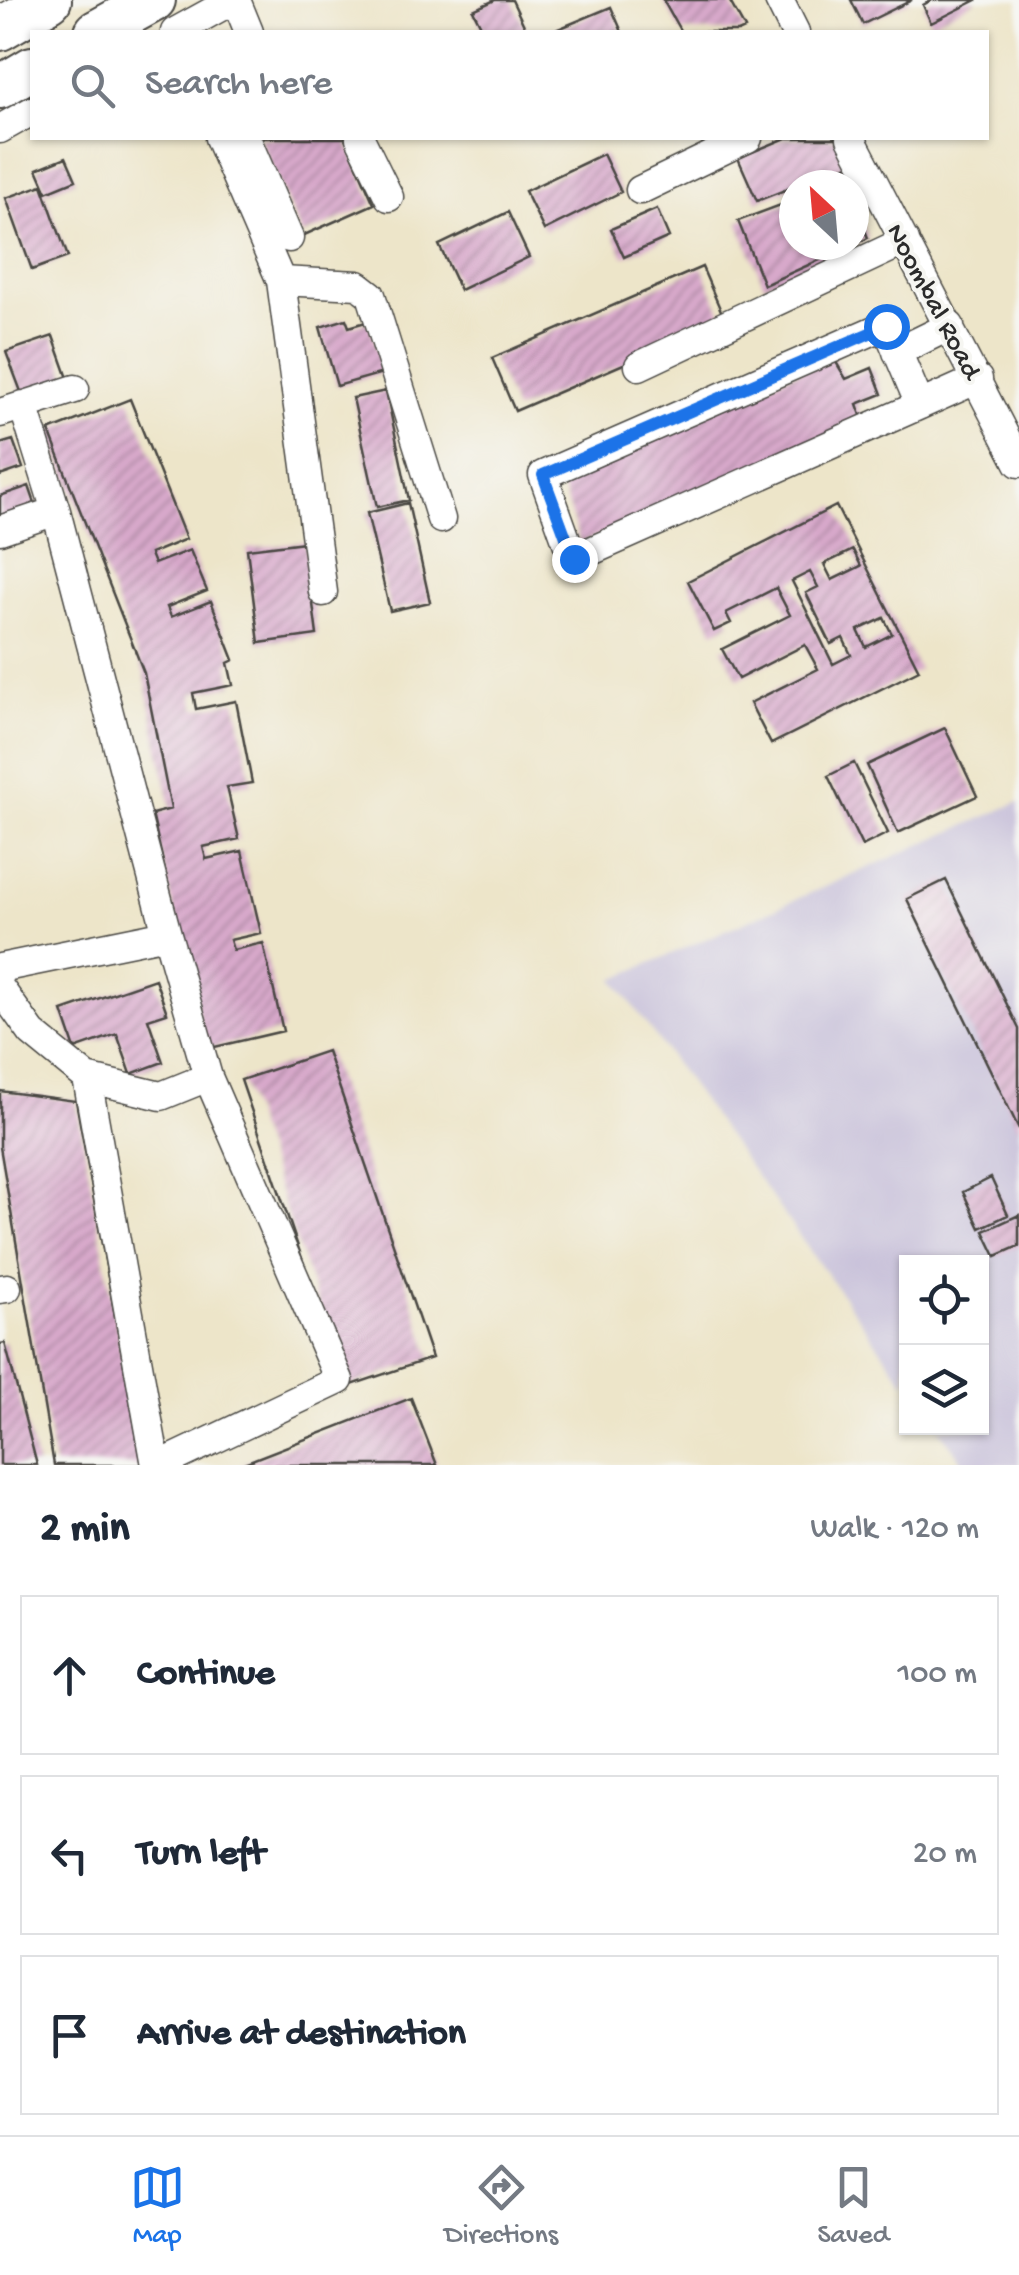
<!DOCTYPE html>
<html lang="en">
<head>
<meta charset="utf-8">
<style>
	:root { --surface:#fff; --page:#f2f2f3; --text:#1f2937; --muted:#747a83; --line:#e0e1e3; --accent:#1a73e8 }
	body { margin:0; font-family:"Gochi Hand",sans-serif; background:var(--page); color:var(--text) }
	.controls { position:absolute; right:30px; bottom:30px; display:grid; overflow:hidden; border-radius:0px; box-shadow:0 2px 8px #0004 }
	.controls button { width:90px; height:90px; display:grid; place-items:center; padding:0; border:0; border-bottom:2px solid var(--line); background:var(--surface); color:var(--text); font:50px sans-serif }
	.compass { position:absolute; left:779px; top:170px; width:90px; height:90px; border-radius:50%; background:var(--surface); box-shadow:0 2px 8px #0004; rotate:334deg }
	.stop { position:absolute; width:30px; height:30px; margin:-22px; border:8px solid #1a73e8; border-radius:50%; background:#fff }
	.stop.end { background:#1a73e8; border-color:#fff; box-shadow:0 2px 10px #0008 }
	.list { margin:0; padding:0; list-style:none }
	h2 { display:flex; justify-content:space-between; align-items:center; height:130px; margin:0; padding:0 40px; font-size:42px }
	h2 small { font-size:32px; font-weight:400; color:var(--muted) }
	.list li { display:grid; grid-template-columns:65px 1fr auto; gap:30px; align-items:center; box-sizing:border-box; height:160px; margin:0 20px 20px; padding:0 20px; border:2px solid var(--line); border-radius:0px }
	.list b { display:block; font-size:38px; white-space:nowrap }
	.list em { font-size:32px; font-style:normal; color:var(--muted) }
	.icon { flex:none; width:55px; height:55px; fill:none; stroke:currentColor; stroke-width:2; stroke-linecap:round; stroke-linejoin:round }
	.map { position:relative; flex:none; width:1019px; height:1465px; overflow:hidden }
	.search { position:absolute; background:var(--surface); box-shadow:0 2px 8px #0004; left:30px; right:30px; top:30px; height:110px; display:flex; align-items:center; gap:25px; box-sizing:border-box; padding:0 35px; border-radius:0px; color:var(--muted); font-size:38px }
	.sheet { height:670px; background:var(--surface) }
	nav { display:flex; justify-content:space-around; align-items:center; box-sizing:border-box; height:140px; border-top:2px solid var(--line); background:var(--surface); font-size:28px; color:var(--muted) }
	nav a { display:grid; justify-items:center; gap:5px }
	nav .on { color:var(--accent) }
	.map>svg:first-child { display:block }
	.industrial { fill:#c7c0d9 }
	.building { fill:url(#building-hatch); fill-rule:evenodd }
	.lines { fill:none; stroke-linecap:round; stroke-linejoin:round }
	.minor-casing { stroke:#484743; stroke-width:31 }
	.highway-casing { stroke:#484743; stroke-width:46 }
	.minor { stroke:#fff; stroke-width:28 }
	.highway { stroke:#fff; stroke-width:42 }
	.route { stroke:#1a73e8; stroke-width:12 }
	.labels { text-anchor:middle; stroke-width:8; stroke-linejoin:round; paint-order:stroke }
	.street-label { font-size:28px; fill:#2b2b2b; stroke:#f6f6f2 }
</style>
</head>
<body>
<div class="map">
<svg width="1019" height="1465" viewBox="0 0 1019 1465">
	<defs>
		<pattern id="building-hatch" width="6" height="6" patternUnits="userSpaceOnUse" patternTransform="scale(2.5)"><rect width="6" height="6" fill="#d8a9cb"/><path d="M-1 1l2-2M0 6l6-6M5 7l2-2" fill="none" stroke="#af8aa5"/></pattern>
	</defs>
	<rect width="100%" height="100%" fill="#f6f6f2"/>
	<filter id="ink" filterUnits="userSpaceOnUse"><feTurbulence type="fractalNoise" baseFrequency=".01" numOctaves="2"/><feDisplacementMap in="SourceGraphic" scale="20" xChannelSelector="R" yChannelSelector="G"/><feConvolveMatrix kernelMatrix="1 2 1 2 8 2 1 2 1" color-interpolation-filters="sRGB"/></filter>
	<filter id="wash" filterUnits="userSpaceOnUse"><feTurbulence type="fractalNoise" baseFrequency=".0048" numOctaves="4" result="noise"/><feDisplacementMap in="SourceGraphic" scale="40" xChannelSelector="R" yChannelSelector="G"/><feGaussianBlur stdDeviation="2.25" result="paint"/><feColorMatrix in="noise" values="0 0 0 0 0 0 0 0 0 0 0 0 0 0 0 0 0 1.4 0 .05"/><feComposite in="paint" operator="in"/></filter>
	<g filter="url(#wash)">
		<rect width="100%" height="100%" fill="#ede5c9"/>
		<path class="industrial" d="M1019 802V1465H965L938 1428H982V1262H906V1384L614 979Z"/>
		<g id="blocks">
			<path class="building" d="M495 0H512L527 32H484L473 10Z
				M663 0H729L745 29 738 32H681Z
				M851 0H912L863 24Z
				M932 0H977L931 23 923 5Z
				M611 7 622 32H551Z
				M259 138H345L374 204 302 236Z
				M786 138H839L851 164 757 201 738 158Z
				M603 154 621 192 544 230 525 191Z
				M66 157 76 180 47 192 37 169Z
				M42 185 68 257 32 270 6 198Z
				M794 200V245H853L764 285 738 221Z
				M854 202 868 238 854 245Z
				M657 209 669 237 624 257 611 229Z
				M508 212 529 257 460 290 439 245Z
				M702 267 725 320 515 411 492 358Z
				M346 319 349 327 369 321 383 373 337 386 320 327Z
				M53 336 69 381 23 397 6 352Z
				M833 357 846 379 872 368 882 394 857 404 866 429 580 543 557 473Z
				M386 391 409 500 377 507 353 398Z
				M130 399 186 539 150 554 154 564 190 550 207 591 167 607 171 617 211 601 234 660 228 663 233 685 193 693 196 709 236 701 252 783 227 787 239 839 203 847 206 859 242 851 261 933 230 940 233 950 263 943 283 1031 206 1049 152 814 171 809 144 673 49 431Z
				M13 440 23 468 0 476V444Z
				M29 486 38 512 0 525V496Z
				M408 503 430 602 390 611 367 513Z
				M836 506 919 670 771 744 750 703 818 669 805 645 738 679 722 649 790 615 776 588 726 613 731 623 714 631 688 581ZM853 550 861 566 832 580 824 564ZM810 572 818 587 806 593 831 644 843 638 851 655 833 664 792 581ZM884 618 892 634 866 647 858 630Z
				M305 542 317 635 259 643 247 549Z
				M945 728 977 796 898 833 867 765Z
				M854 763 888 833 862 846 828 776Z
				M946 880 1019 1029V1129L907 899Z
				M155 979 167 1013 148 1019 163 1062 131 1074 117 1034 75 1049 62 1011Z
				M327 1051 432 1358 346 1387 241 1080Z
				M0 1091 76 1101 142 1465H54L0 1147Z
				M991 1178 1008 1215 980 1228 963 1192Z
				M1019 1215V1246L996 1256 984 1231Z
				M5 1343 37 1465H0V1344Z
				M411 1398 437 1465H239Z"/>
		</g>
	</g>
	<g filter="url(#ink)">
		<use href="#blocks" fill-opacity="0" stroke="#484743" stroke-width="2.5"/>
		<g class="lines">
			<defs>
				<path id="minor" d="M236 0 249 32
					M779 0 795 32
					M175 32 233 0
					M0 129 32 111
					M219 138 281 281 358 285 371 295 441 519
					M246 138 289 238
					M360 138 389 197
					M851 138 1019 463
					M640 190 748 138
					M281 281 323 592
					M897 352 950 326
					M639 366 905 241
					M23 405 56 511
					M920 405 886 325 543 475 573 559 920 405 978 379
					M0 413 75 389
					M0 530 56 511 167 934 0 968
					M0 988 32 1033 87 1078 161 1096 208 1077
					M87 1078 156 1465
					M0 1289 7 1288
					M160 1465 339 1380 208 1077 167 934"/>
				<path id="highway" d="M0 29 50 0
					M96 32 154 0
					M0 87 32 68"/>
			</defs>
			<use href="#minor" class="minor-casing"/>
			<use href="#highway" class="highway-casing"/>
			<use href="#minor" class="minor"/>
			<use href="#highway" class="highway"/>
		</g>
	</g>
	<g class="lines" filter="url(#ink)">
		<path class="route" d="M574 559 543 475 886 326"/>
	</g>
	<g class="labels">
		<g class="street-label">
			<text transform="translate(936 300) rotate(62)" y="10">Noombal Road</text>
		</g>
	</g>
</svg>
<div class="controls">
<button><svg class="icon" aria-label="locate" viewBox="0 0 24 24"><circle cx="12" cy="12" r="6"/><path d="M12 2v4M12 18v4M2 12h4M18 12h4"/></svg></button>
<button><svg class="icon" aria-label="layers" viewBox="0 0 24 24"><path d="M12 4l9 5-9 5-9-5zM3 14l9 5 9-5"/></svg></button>
</div>
<svg class="compass" viewBox="-18 -18 36 36"><path d="M0-13l5 13h-10z" fill="#e53935"/><path d="M0 13l5-13h-10z" fill="#747a83"/></svg>
<div class="stop" style="left:886px;top:326px"></div>
<div class="stop end" style="left:574px;top:559px"></div>
<div class="search"><svg class="icon" aria-label="search" viewBox="0 0 24 24"><circle cx="10" cy="10" r="6"/><path d="M15 15l6 6"/></svg>Search here</div>
</div>
<section class="sheet">
<h2>2 min<small>Walk · 120 m</small></h2>
<ul class="list">
<li><svg class="icon" aria-label="ahead" viewBox="0 0 24 24"><path d="M12 20V5M6 11l6-6 6 6"/></svg><div><b>Continue</b></div><em>100 m</em></li>
<li><svg class="icon" aria-label="left" viewBox="0 0 24 24"><path d="M17 20v-9H6M10 6l-5 5 5 5"/></svg><div><b>Turn left</b></div><em>20 m</em></li>
<li><svg class="icon" aria-label="arrive" viewBox="0 0 24 24"><path d="M6 21V4h12l-3 4 3 4H6"/></svg><div><b>Arrive at destination</b></div></li>
</ul>
</section>
<nav>
<a class="on"><svg class="icon" aria-label="map" viewBox="0 0 24 24"><path d="M3 6l6-2 6 2 6-2v14l-6 2-6-2-6 2zM9 4v14M15 6v14"/></svg>Map</a>
<a><svg class="icon" aria-label="directions" viewBox="0 0 24 24"><path d="M12 3l9 9-9 9-9-9zM9 14v-3h6M13 9l2 2-2 2"/></svg>Directions</a>
<a><svg class="icon" aria-label="saved" viewBox="0 0 24 24"><path d="M7 4h10v16l-5-4-5 4z"/></svg>Saved</a>
</nav>
</body>
</html>
